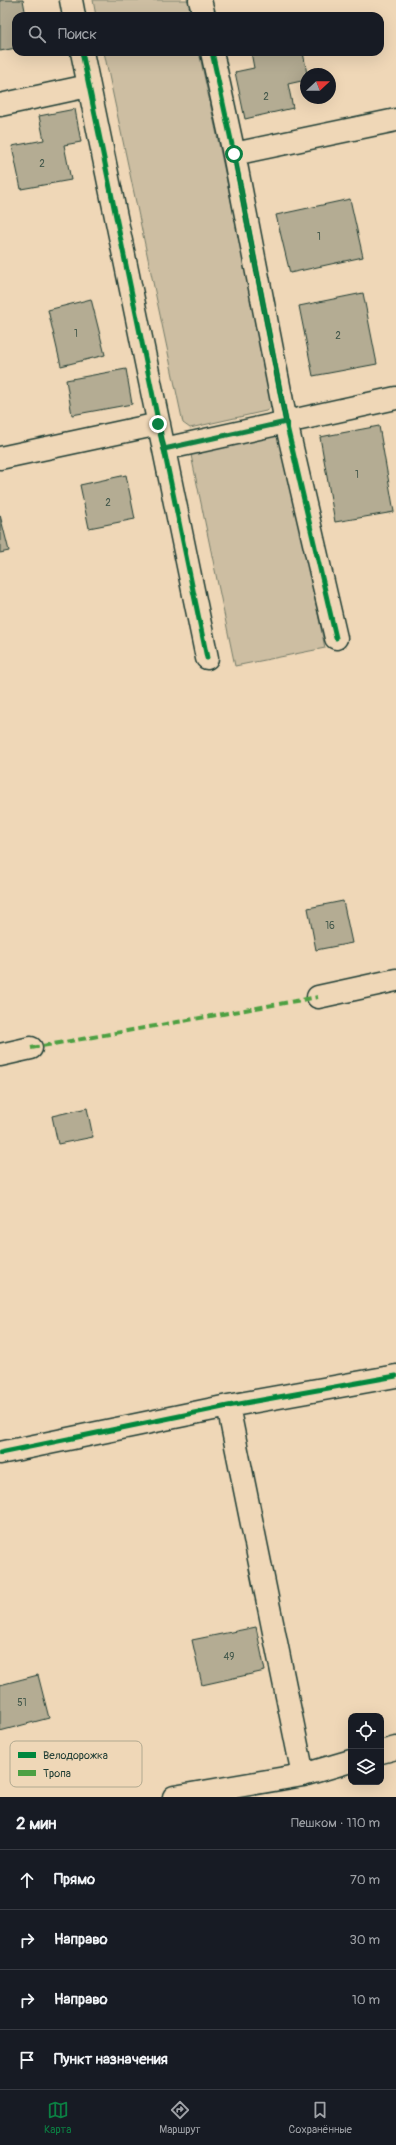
<!DOCTYPE html>
<html lang="ru">
<head>
<meta charset="utf-8">
<style>
	:root { --surface:#171b24; --page:#242831; --text:#f1f3f6; --muted:#9ea1a6; --line:#363941; --accent:#0b8043 }
	body { margin:0; font-family:Pangolin,sans-serif; background:var(--page); color:var(--text) }
	.controls { position:absolute; right:12px; bottom:12px; display:grid; overflow:hidden; border-radius:8px; box-shadow:0 4px 16px #0002 }
	.controls button { width:36px; height:36px; display:grid; place-items:center; padding:0; border:0; border-bottom:1px solid var(--line); background:var(--surface); color:var(--text); font:20px sans-serif }
	.compass { position:absolute; left:300px; top:68px; width:36px; height:36px; border-radius:50%; background:var(--surface); box-shadow:0 4px 16px #0002; rotate:68deg }
	.stop { position:absolute; width:12px; height:12px; margin:-9px; border:3px solid #0b8043; border-radius:50%; background:#fff }
	.stop.end { background:#0b8043; border-color:#fff; box-shadow:0 1px 4px #0008 }
	.list { margin:0; padding:0; list-style:none }
	h2 { display:flex; justify-content:space-between; align-items:center; height:52px; margin:0; padding:0 16px; font-size:17px }
	h2 small { font-size:13px; font-weight:400; color:var(--muted) }
	.list li { display:grid; grid-template-columns:26px 1fr auto; gap:12px; align-items:center; box-sizing:border-box; height:60px; padding:0 16px; border-top:1px solid var(--line) }
	.list b { display:block; font-size:15px; white-space:nowrap }
	.list em { font-size:13px; font-style:normal; color:var(--muted) }
	.icon { flex:none; width:22px; height:22px; fill:none; stroke:currentColor; stroke-width:2; stroke-linecap:round; stroke-linejoin:round }
	.map { position:relative; flex:none; width:396px; height:1797px; overflow:hidden }
	.search { position:absolute; background:var(--surface); box-shadow:0 4px 16px #0002; left:12px; right:12px; top:12px; height:44px; display:flex; align-items:center; gap:10px; box-sizing:border-box; padding:0 14px; border-radius:12px; color:var(--muted); font-size:15px }
	.sheet { height:292px; background:var(--surface) }
	nav { display:flex; justify-content:space-around; align-items:center; box-sizing:border-box; height:56px; border-top:1px solid var(--line); background:var(--surface); font-size:11px; color:var(--muted) }
	nav a { display:grid; justify-items:center; gap:2px }
	nav .on { color:var(--accent) }
	.map>svg:first-child { display:block }
	.green { fill:#cdbea2; stroke:#767e6b }
	.building { fill:#b4ac93; stroke:#1f3d34 }
	.lines { fill:none; stroke-linecap:round; stroke-linejoin:round }
	.minor-casing { stroke:#1f3d34; stroke-width:25 }
	.minor { stroke:#efd7b7; stroke-width:22 }
	.quiet { stroke:#4da043; stroke-width:4; stroke-dasharray:8 4; stroke-linecap:butt }
	.cycleway-casing { stroke:#efd7b7; stroke-width:8 }
	.cycleway { stroke:#00873e; stroke-width:5 }
	.route { stroke:#0b8043; stroke-width:5 }
	.labels { text-anchor:middle; stroke-width:3.5; stroke-linejoin:round; paint-order:stroke }
	.number-label { font-size:10px; fill:#44594c }
	.key { fill:#efd7b7; stroke:#b1a990; stroke-width:1 }
	.key-label { font-size:11px; fill:#1f3d34 }
</style>
</head>
<body>
<div class="map">
<svg width="396" height="1797" viewBox="0 0 396 1797">
	<rect width="100%" height="100%" fill="#efd7b7"/>
	<filter id="ink" filterUnits="userSpaceOnUse"><feTurbulence type="fractalNoise" baseFrequency=".025" numOctaves="2"/><feDisplacementMap in="SourceGraphic" scale="8" xChannelSelector="R" yChannelSelector="G"/><feConvolveMatrix kernelMatrix="1 2 1 2 8 2 1 2 1" color-interpolation-filters="sRGB"/></filter>
	<g filter="url(#ink)">
		<path class="green" d="M93 0H188L192 16H96Z
			M104 52H199L273 395 271 407 266 411 190 428 183 423Z
			M269 432 278 438 284 449 325 648 235 666 191 455 196 448Z"/>
		<path class="building" d="M0 0H23L26 16H16V48L0 51Z
			M251 52H303L307 74 306 80 288 84 293 108 245 119 235 72 254 68Z
			M75 109 81 142 64 145 71 180 21 189 12 146 44 140 39 116Z
			M350 199 363 257 290 273 276 215Z
			M363 293 377 364 313 376 299 306Z
			M91 299 105 355 61 366 48 310Z
			M126 369 132 404 72 415 66 380Z
			M379 426 394 512 335 522 320 437Z
			M126 475 135 519 89 528 80 485Z
			M0 515 9 551 0 553Z
			M343 901 352 943 316 950 308 908Z
			M87 1108 93 1137 58 1144 52 1116Z
			M256 1627 265 1671 202 1685 192 1640Z
			M38 1675 49 1718 0 1731V1685Z"/>
		<g class="lines">
			<defs>
				<path id="minor" d="M71 0 74 16
					M200 0 204 16
					M82 52 207 658
					M212 52 234 154 286 422 336 638
					M0 105 88 86
					M234 154 396 120
					M164 449 396 398
					M0 458 159 424
					M318 997 396 980
					M0 1055 31 1048
					M228 1406 303 1775
					M0 1453 228 1406 396 1376
					M381 1752 396 1748
					M174 1797 303 1775 351 1761"/>
			</defs>
			<use href="#minor" class="minor-casing"/>
			<use href="#minor" class="minor"/>
			<path class="quiet" d="M31 1048 318 997"/>
			<defs>
				<path id="cycleway" d="M82 52 207 658
					M212 52 234 154 286 422 336 638
					M0 1453 228 1406 396 1376"/>
			</defs>
			<use href="#cycleway" class="cycleway-casing"/>
			<use href="#cycleway" class="cycleway"/>
		</g>
	</g>
	<g class="lines" filter="url(#ink)">
		<path class="route" d="M158 424 164 449 286 422 234 154"/>
	</g>
	<g class="labels">
		<g class="number-label">
			<text x="266" y="100">2</text>
			<text x="42" y="167">2</text>
			<text x="319" y="240">1</text>
			<text x="76" y="337">1</text>
			<text x="338" y="339">2</text>
			<text x="357" y="478">1</text>
			<text x="108" y="506">2</text>
			<text x="330" y="929">16</text>
			<text x="229" y="1660">49</text>
			<text x="22" y="1706">51</text>
		</g>
	</g>
	<rect x="10" y="1741" width="132" height="46" rx="6" class="key"/>
	<rect x="18" y="1752" width="18" height="6" fill="#00873e"/>
	<rect x="18" y="1770" width="18" height="6" fill="#4da043"/>
	<g class="key-label">
		<text x="43" y="1759">Велодорожка</text>
		<text x="43" y="1777">Тропа</text>
	</g>
</svg>
<div class="controls">
<button><svg class="icon" aria-label="locate" viewBox="0 0 24 24"><circle cx="12" cy="12" r="6"/><path d="M12 2v4M12 18v4M2 12h4M18 12h4"/></svg></button>
<button><svg class="icon" aria-label="layers" viewBox="0 0 24 24"><path d="M12 4l9 5-9 5-9-5zM3 14l9 5 9-5"/></svg></button>
</div>
<svg class="compass" viewBox="-18 -18 36 36"><path d="M0-13l5 13h-10z" fill="#e53935"/><path d="M0 13l5-13h-10z" fill="#9ea1a6"/></svg>
<div class="stop" style="left:234px;top:154px"></div>
<div class="stop end" style="left:158px;top:424px"></div>
<div class="search"><svg class="icon" aria-label="search" viewBox="0 0 24 24"><circle cx="10" cy="10" r="6"/><path d="M15 15l6 6"/></svg>Поиск</div>
</div>
<section class="sheet">
<h2>2 мин<small>Пешком · 110 m</small></h2>
<ul class="list">
<li><svg class="icon" aria-label="ahead" viewBox="0 0 24 24"><path d="M12 20V5M6 11l6-6 6 6"/></svg><div><b>Прямо</b></div><em>70 m</em></li>
<li><svg class="icon" aria-label="right" viewBox="0 0 24 24"><path d="M7 20v-9h11M14 6l5 5-5 5"/></svg><div><b>Направо</b></div><em>30 m</em></li>
<li><svg class="icon" aria-label="right" viewBox="0 0 24 24"><path d="M7 20v-9h11M14 6l5 5-5 5"/></svg><div><b>Направо</b></div><em>10 m</em></li>
<li><svg class="icon" aria-label="arrive" viewBox="0 0 24 24"><path d="M6 21V4h12l-3 4 3 4H6"/></svg><div><b>Пункт назначения</b></div></li>
</ul>
</section>
<nav>
<a class="on"><svg class="icon" aria-label="map" viewBox="0 0 24 24"><path d="M3 6l6-2 6 2 6-2v14l-6 2-6-2-6 2zM9 4v14M15 6v14"/></svg>Карта</a>
<a><svg class="icon" aria-label="directions" viewBox="0 0 24 24"><path d="M12 3l9 9-9 9-9-9zM9 14v-3h6M13 9l2 2-2 2"/></svg>Маршрут</a>
<a><svg class="icon" aria-label="saved" viewBox="0 0 24 24"><path d="M7 4h10v16l-5-4-5 4z"/></svg>Сохранённые</a>
</nav>
</body>
</html>
